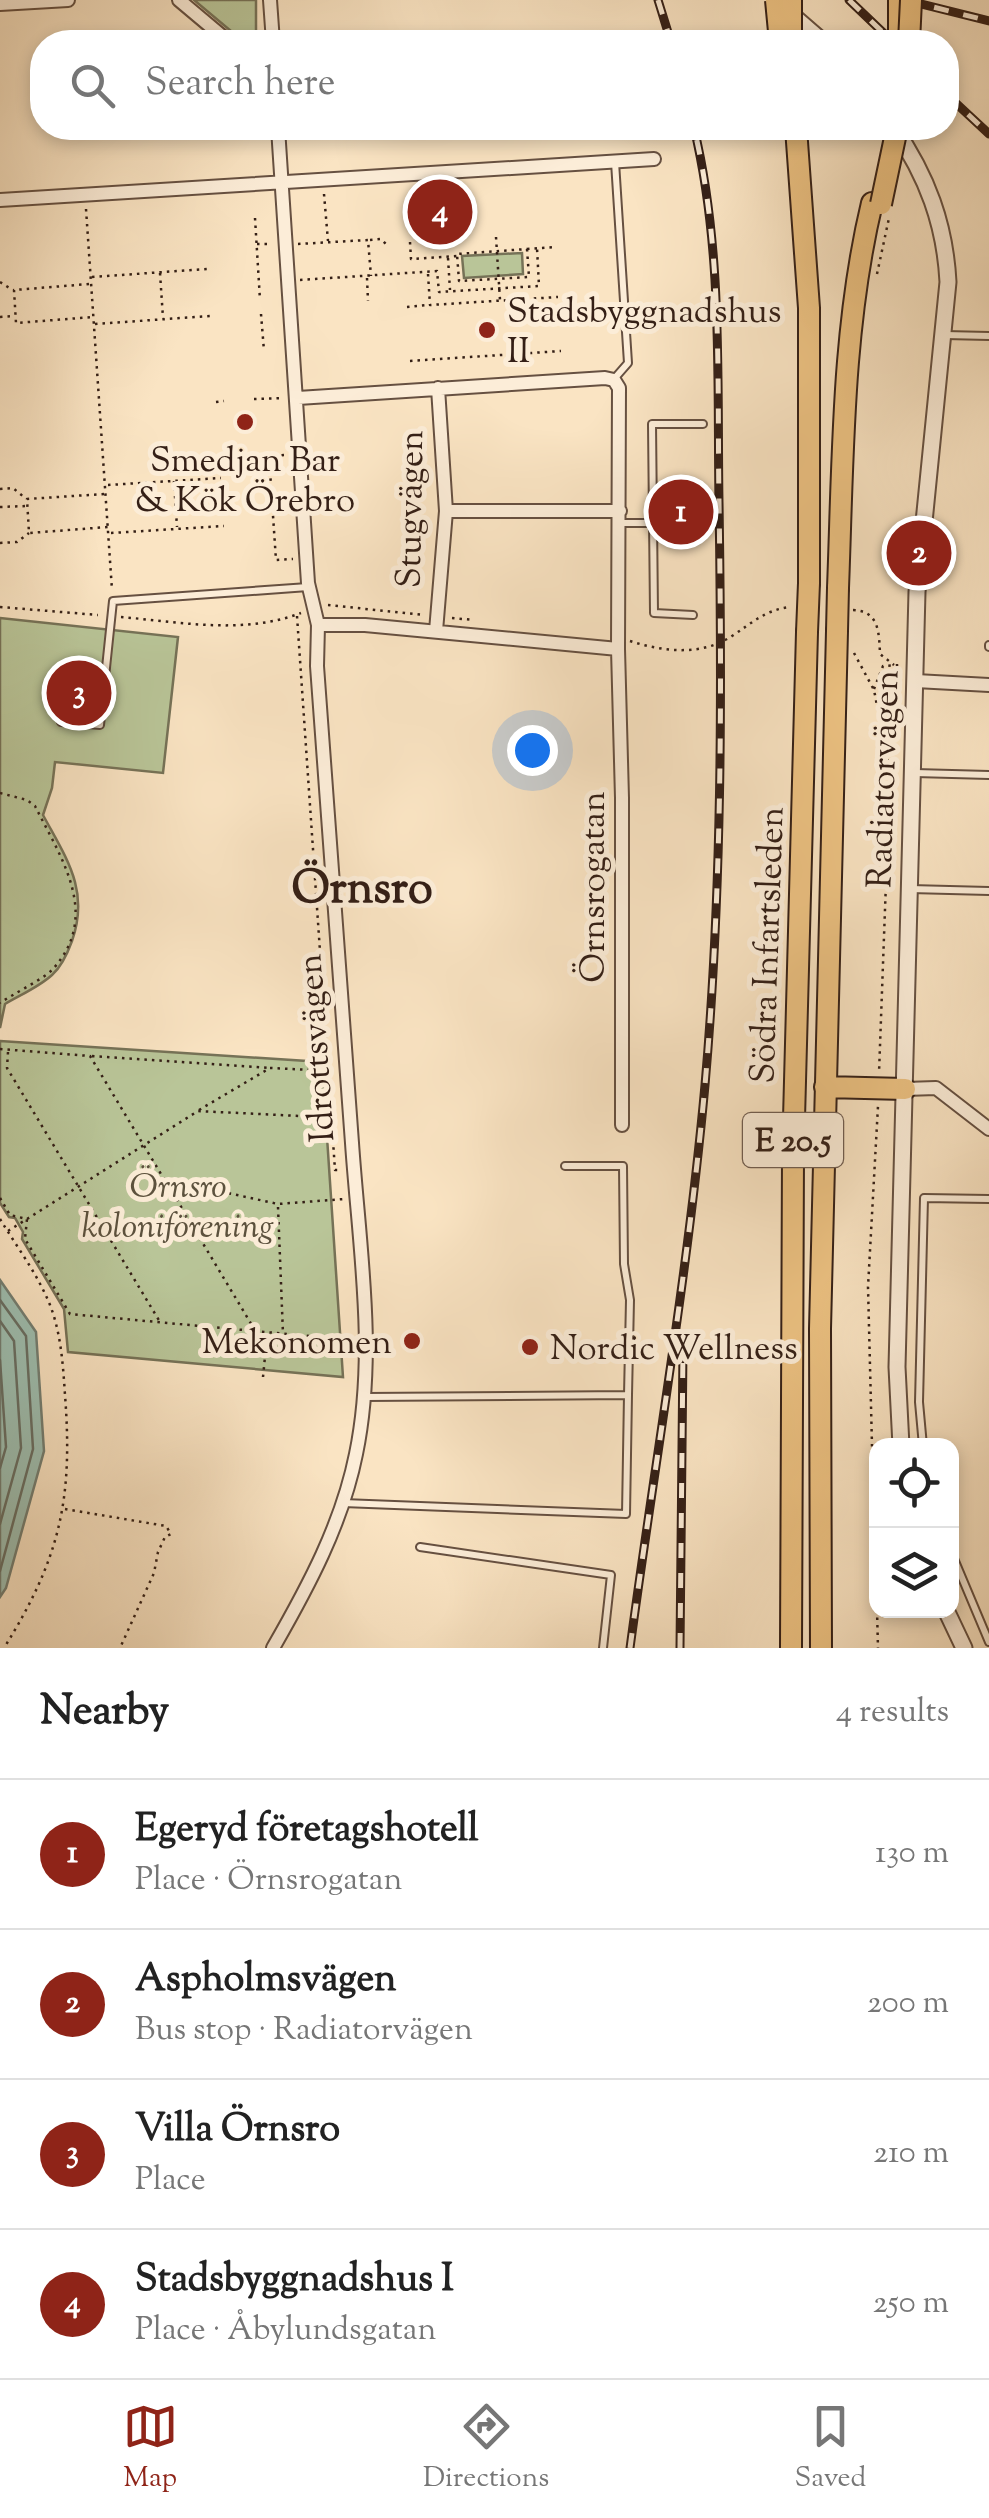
<!DOCTYPE html>
<html lang="en">
<head>
<meta charset="utf-8">
<style>
	:root { --surface:#fff; --page:#f6f6f6; --text:#222; --muted:#767676; --line:#e0e0e0; --accent:#8f2418 }
	body { margin:0; font-family:"Sorts Mill Goudy",serif; background:var(--page); color:var(--text) }
	.controls { position:absolute; right:30px; bottom:30px; display:grid; overflow:hidden; border-radius:20px; box-shadow:0 5px 15px #0003 }
	.controls button { width:90px; height:90px; display:grid; place-items:center; padding:0; border:0; border-bottom:2px solid var(--line); background:var(--surface); color:var(--text); font:50px sans-serif }
	.you { position:absolute; left:532px; top:750px; width:35px; height:35px; margin:-25px; border:8px solid #fff; border-radius:50%; background:#1a73e8; box-shadow:0 0 0 15px #1a73e833 }
	.badge { display:grid; place-items:center; width:65px; height:65px; border-radius:50%; background:var(--accent); color:#fff; font-size:32px; font-weight:700 }
	.pin { position:absolute; translate:-50% -50%; border:5px solid #fff; box-shadow:0 2px 10px #0006 }
	.list { margin:0; padding:0; list-style:none }
	h2 { display:flex; justify-content:space-between; align-items:center; height:130px; margin:0; padding:0 40px; font-size:42px }
	h2 small { font-size:32px; font-weight:400; color:var(--muted) }
	.list li { display:grid; grid-template-columns:65px 1fr auto; gap:30px; align-items:center; box-sizing:border-box; height:150px; padding:0 40px; border-top:2px solid var(--line) }
	.list b { display:block; font-size:38px; white-space:nowrap }
	.list p { margin:0; font-size:32px; white-space:nowrap; color:var(--muted) }
	.list em { font-size:32px; font-style:normal; color:var(--muted) }
	.icon { flex:none; width:55px; height:55px; fill:none; stroke:currentColor; stroke-width:2; stroke-linecap:round; stroke-linejoin:round }
	.map { position:relative; flex:none; width:989px; height:1648px; overflow:hidden }
	.search { position:absolute; background:var(--surface); box-shadow:0 5px 15px #0003; left:30px; right:30px; top:30px; height:110px; display:flex; align-items:center; gap:25px; box-sizing:border-box; padding:0 35px; border-radius:40px; color:var(--muted); font-size:38px }
	.sheet { height:730px; background:var(--surface) }
	nav { display:flex; justify-content:space-around; align-items:center; box-sizing:border-box; height:140px; border-top:2px solid var(--line); background:var(--surface); font-size:28px; color:var(--muted) }
	nav a { display:grid; justify-items:center; gap:5px }
	nav .on { color:var(--accent) }
	.map>svg:first-child { display:block }
	.green { fill:#b9c598; stroke:#767257; stroke-width:2.5 }
	.water { fill:#9ebfb1; stroke:#747f73; stroke-width:2.5 }
	.lines { fill:none; stroke-linecap:round; stroke-linejoin:round }
	.shore { stroke:#696f64; stroke-width:2.5 }
	.service-casing { stroke:#665041; stroke-width:10 }
	.minor-casing { stroke:#665041; stroke-width:16 }
	.tertiary-casing { stroke:#665041; stroke-width:19 }
	.primary-casing { stroke:#341f16; stroke-width:24 }
	.path { stroke:#341f16; stroke-width:2.5; stroke-dasharray:2.5 5; stroke-linecap:butt }
	.service { stroke:#fcedd8; stroke-width:6 }
	.minor { stroke:#fcedd8; stroke-width:12 }
	.tertiary { stroke:#fcedd8; stroke-width:15 }
	.primary { stroke:#edc282; stroke-width:20 }
	.rail-casing { stroke:#341f16; stroke-width:9 }
	.rail { stroke:#fcedd8; stroke-width:5; stroke-dasharray:15; stroke-linecap:butt }
	.primary-bridge-casing { stroke:#341f16; stroke-width:24; stroke-linecap:butt }
	.primary-bridge { stroke:#edc282; stroke-width:20 }
	.poi-dot { fill:#8f2418; stroke:#fcedd8; stroke-width:4 }
	.labels { text-anchor:middle; stroke-width:10; stroke-linejoin:round; paint-order:stroke }
	.shield { fill:#fcedd8; stroke:#705d50; stroke-width:2.5 }
	.shield-label { font-size:32px; font-weight:bold; fill:#341f16 }
	.poi-label { font-size:35px; fill:#341f16; stroke:#fcedd8; text-anchor:start }
	.street-label { font-size:35px; fill:#341f16; stroke:#fcedd8 }
	.park-label { font-size:35px; font-style:italic; fill:#5c513d; stroke:#fcedd8 }
	.district-label { font-size:45px; font-weight:bold; fill:#341f16; stroke:#fcedd8 }
</style>
</head>
<body>
<div class="map">
<svg width="989" height="1648" viewBox="0 0 989 1648">
	<rect width="100%" height="100%" fill="#fae4c3"/>
	<filter id="stains"><feTurbulence type="fractalNoise" baseFrequency=".002" numOctaves="4"/><feColorMatrix values="0 0 0 0 .2 0 0 0 0 .09 0 0 0 0 .02 0 0 0 .5 -.17"/></filter>
	<radialGradient id="worn" r=".72"><stop offset=".6" stop-color="#630" stop-opacity="0"/><stop offset="1" stop-color="#630" stop-opacity=".3"/></radialGradient>
	<path class="green" d="M194 0H256V38L244 42Z
		M522 253 523 274 464 278 462 256Z
		M0 618 178 637 163 773 55 762 52 788 43 815C66 858 90 890 72 941 68 952 61 967 52 975 39 987 20 995 5 1004L0 1028Z
		M0 1041 322 1062 343 1377 68 1352 64 1309 22 1239 23 1232 15 1218 9 1217 0 1203Z"/>
	<path class="water" d="M0 1280 36 1332 44 1451 6 1588 0 1597Z"/>
	<g class="lines">
		<path class="shore" d="M0 1300 26 1336 33 1449 0 1571
			M0 1321 14 1341 21 1448 0 1524
			M0 1360 6 1447 0 1468"/>
		<defs>
			<path id="service" d="M945 335 989 336
				M614 379 628 363 615 162
				M620 523H653
				M693 615 654 613 652 424H703
				M989 645V647
				M61 722 100 725 113 601 308 587
				M915 773 989 775
				M910 889 989 891
				M565 1166H623L624 1264 630 1300 628 1395
				M923 1446 919 1402 924 1198 989 1199
				M343 1503 626 1514 628 1395 365 1397
				M420 1547 611 1575 603 1648
				M952 1554 989 1642"/>
			<path id="minor" d="M179 0 229 42
				M270 0 273 42
				M0 4 68 0
				M0 200 654 159
				M298 398 605 378 614 380 619 388 618 649 622 798V1125
				M446 511H620
				M318 625H365L618 649
				M436 631 446 511 438 388
				M916 681 989 685
				M905 1089 936 1088 989 1129
				M273 1648C308 1587 342 1524 356 1454 377 1353 359 1245 352 1143 341 984 330 825 317 666L318 625 308 583 278 128"/>
			<path id="tertiary" d="M785 9 823 42
				M894 128C927 176 945 224 948 282L917 592 897 1367 901 1446
				M946 1610 964 1648"/>
			<path id="primary" d="M899 0V42
				M796 128 809 308V583
				M838 588C843 460 842 328 872 203
				M825 1087 905 1089
				M791 1648 793 1156 807 632
				M821 1648 820 1329 837 631"/>
		</defs>
		<use href="#service" class="service-casing"/>
		<use href="#minor" class="minor-casing"/>
		<use href="#tertiary" class="tertiary-casing"/>
		<use href="#primary" class="primary-casing"/>
		<path class="path" d="M324 194 328 241
			M86 209 112 590
			M255 218 260 300
			M496 237 500 300
			M370 240 381 239 386 244
			M410 242 411 259 457 256
			M257 244H270
			M298 244 368 240 371 276
			M527 249 529 277 459 281 457 254Z
			M527 249 555 247
			M448 258 450 290
			M160 273 163 318
			M428 274 430 305 558 297
			M877 274 889 218
			M92 277 207 269
			M367 278 368 301
			M300 280 437 271 439 292 539 286 537 248
			M0 282 11 289
			M89 284 14 290 16 323 93 317
			M407 307 428 305
			M261 314 264 351
			M0 317 14 316
			M95 324 210 316
			M410 361 561 351
			M254 399 283 398
			M216 402 224 401
			M284 455 269 456 276 560 293 559
			M174 481 177 527
			M108 485 221 478
			M0 489 13 488 25 498
			M104 494 27 499 29 533 108 527
			M0 507 26 506
			M111 533 224 526
			M0 543 17 542 29 533
			M328 605 424 615
			M0 607 98 615
			M853 610C879 611 879 632 880 654L894 665
			M297 616 335 1170H342
			M121 617C181 622 243 635 301 613
			M452 618 474 620
			M630 641C664 652 702 656 732 636 752 623 765 610 790 607
			M854 653 874 690 890 773 879 1073
			M874 689 883 666 901 665
			M0 793 27 800 35 806C61 858 102 916 52 970 43 979 13 994 0 1003
			M0 1049 90 1056 164 1179 278 1204 344 1199
			M8 1052 7 1068 160 1322
			M92 1056 270 1068
			M199 1110 270 1068 335 1071
			M165 1180 256 1332
			M0 1198 10 1215 27 1219 25 1239 70 1314 352 1340
			M278 1207 283 1334
			M0 1219C17 1247 38 1275 50 1305 61 1333 63 1365 65 1395 73 1500 60 1558 4 1648
			M8 1231 198 1111 339 1118
			M263 1377 267 1336
			M65 1509 166 1526 171 1534 165 1537 158 1552 154 1573 120 1648
			M876 1604 868 1287 878 1106
			M877 1610 878 1648"/>
		<use href="#service" class="service"/>
		<use href="#minor" class="minor"/>
		<use href="#tertiary" class="tertiary"/>
		<use href="#primary" class="primary"/>
		<defs>
			<path id="rail" d="M658 0 671 42
				M849 0 893 42
				M905 0 989 21
				M946 94 989 134
				M630 1648C655 1461 688 1273 705 1085 722 891 722 696 719 502 717 378 723 249 694 128
				M680 1648 683 1348"/>
		</defs>
		<use href="#rail" class="rail-casing"/>
		<use href="#rail" class="rail"/>
		<defs>
			<path id="primary-bridge" d="M776 0 780 42
				M791 0V42
				M909 42 911 0
				M881 204 897 128
				M837 631 838 588
				M807 632 809 583"/>
		</defs>
		<use href="#primary-bridge" class="primary-bridge-casing"/>
		<use href="#primary-bridge" class="primary-bridge"/>
	</g>
	<g class="poi-dot">
		<circle cx="487" cy="330" r="10"/>
		<circle cx="245" cy="422" r="10"/>
		<circle cx="412" cy="1341" r="10"/>
		<circle cx="530" cy="1347" r="10"/>
	</g>
	<g class="labels">
		<rect class="shield" x="743" y="1113" width="100" height="54" rx="8"/>
		<g class="shield-label">
			<text x="793" y="1151">E 20.5</text>
		</g>
		<g class="poi-label">
			<text x="507" y="322">Stadsbyggnadshus<tspan x="507" dy="40">II</tspan></text>
			<text x="245" y="471" text-anchor="middle">Smedjan Bar<tspan x="245" dy="40">&amp; Kök Örebro</tspan></text>
			<text x="392" y="1353" text-anchor="end">Mekonomen</text>
			<text x="550" y="1359">Nordic Wellness</text>
		</g>
		<g class="street-label">
			<text transform="translate(409 509) rotate(-89)" y="12">Stugvägen</text>
			<text transform="translate(882 779) rotate(-88)" y="12">Radiatorvägen</text>
			<text transform="translate(592 887) rotate(-90)" y="12">Örnsrogatan</text>
			<text transform="translate(766 945) rotate(-88)" y="12">Södra Infartsleden</text>
			<text transform="translate(315 1048) rotate(-94)" y="12">Idrottsvägen</text>
		</g>
		<g class="park-label">
			<text x="178" y="1197">Örnsro<tspan x="178" dy="40">koloniförening</tspan></text>
		</g>
		<g class="district-label">
			<text x="362" y="902">Örnsro</text>
		</g>
	</g>
	<rect width="100%" height="100%" filter="url(#stains)"/>
	<rect width="100%" height="100%" fill="url(#worn)"/>
</svg>
<div class="controls">
<button><svg class="icon" aria-label="locate" viewBox="0 0 24 24"><circle cx="12" cy="12" r="6"/><path d="M12 2v4M12 18v4M2 12h4M18 12h4"/></svg></button>
<button><svg class="icon" aria-label="layers" viewBox="0 0 24 24"><path d="M12 4l9 5-9 5-9-5zM3 14l9 5 9-5"/></svg></button>
</div>
<div class="you"></div>
<div class="pin badge" style="left:681px;top:512px">1</div>
<div class="pin badge" style="left:919px;top:553px">2</div>
<div class="pin badge" style="left:79px;top:693px">3</div>
<div class="pin badge" style="left:440px;top:212px">4</div>
<div class="search"><svg class="icon" aria-label="search" viewBox="0 0 24 24"><circle cx="10" cy="10" r="6"/><path d="M15 15l6 6"/></svg>Search here</div>
</div>
<section class="sheet">
<h2>Nearby<small>4 results</small></h2>
<ul class="list">
<li><span class="badge">1</span><div><b>Egeryd företagshotell</b><p>Place · Örnsrogatan</p></div><em>130 m</em></li>
<li><span class="badge">2</span><div><b>Aspholmsvägen</b><p>Bus stop · Radiatorvägen</p></div><em>200 m</em></li>
<li><span class="badge">3</span><div><b>Villa Örnsro</b><p>Place</p></div><em>210 m</em></li>
<li><span class="badge">4</span><div><b>Stadsbyggnadshus I</b><p>Place · Åbylundsgatan</p></div><em>250 m</em></li>
</ul>
</section>
<nav>
<a class="on"><svg class="icon" aria-label="map" viewBox="0 0 24 24"><path d="M3 6l6-2 6 2 6-2v14l-6 2-6-2-6 2zM9 4v14M15 6v14"/></svg>Map</a>
<a><svg class="icon" aria-label="directions" viewBox="0 0 24 24"><path d="M12 3l9 9-9 9-9-9zM9 14v-3h6M13 9l2 2-2 2"/></svg>Directions</a>
<a><svg class="icon" aria-label="saved" viewBox="0 0 24 24"><path d="M7 4h10v16l-5-4-5 4z"/></svg>Saved</a>
</nav>
</body>
</html>
